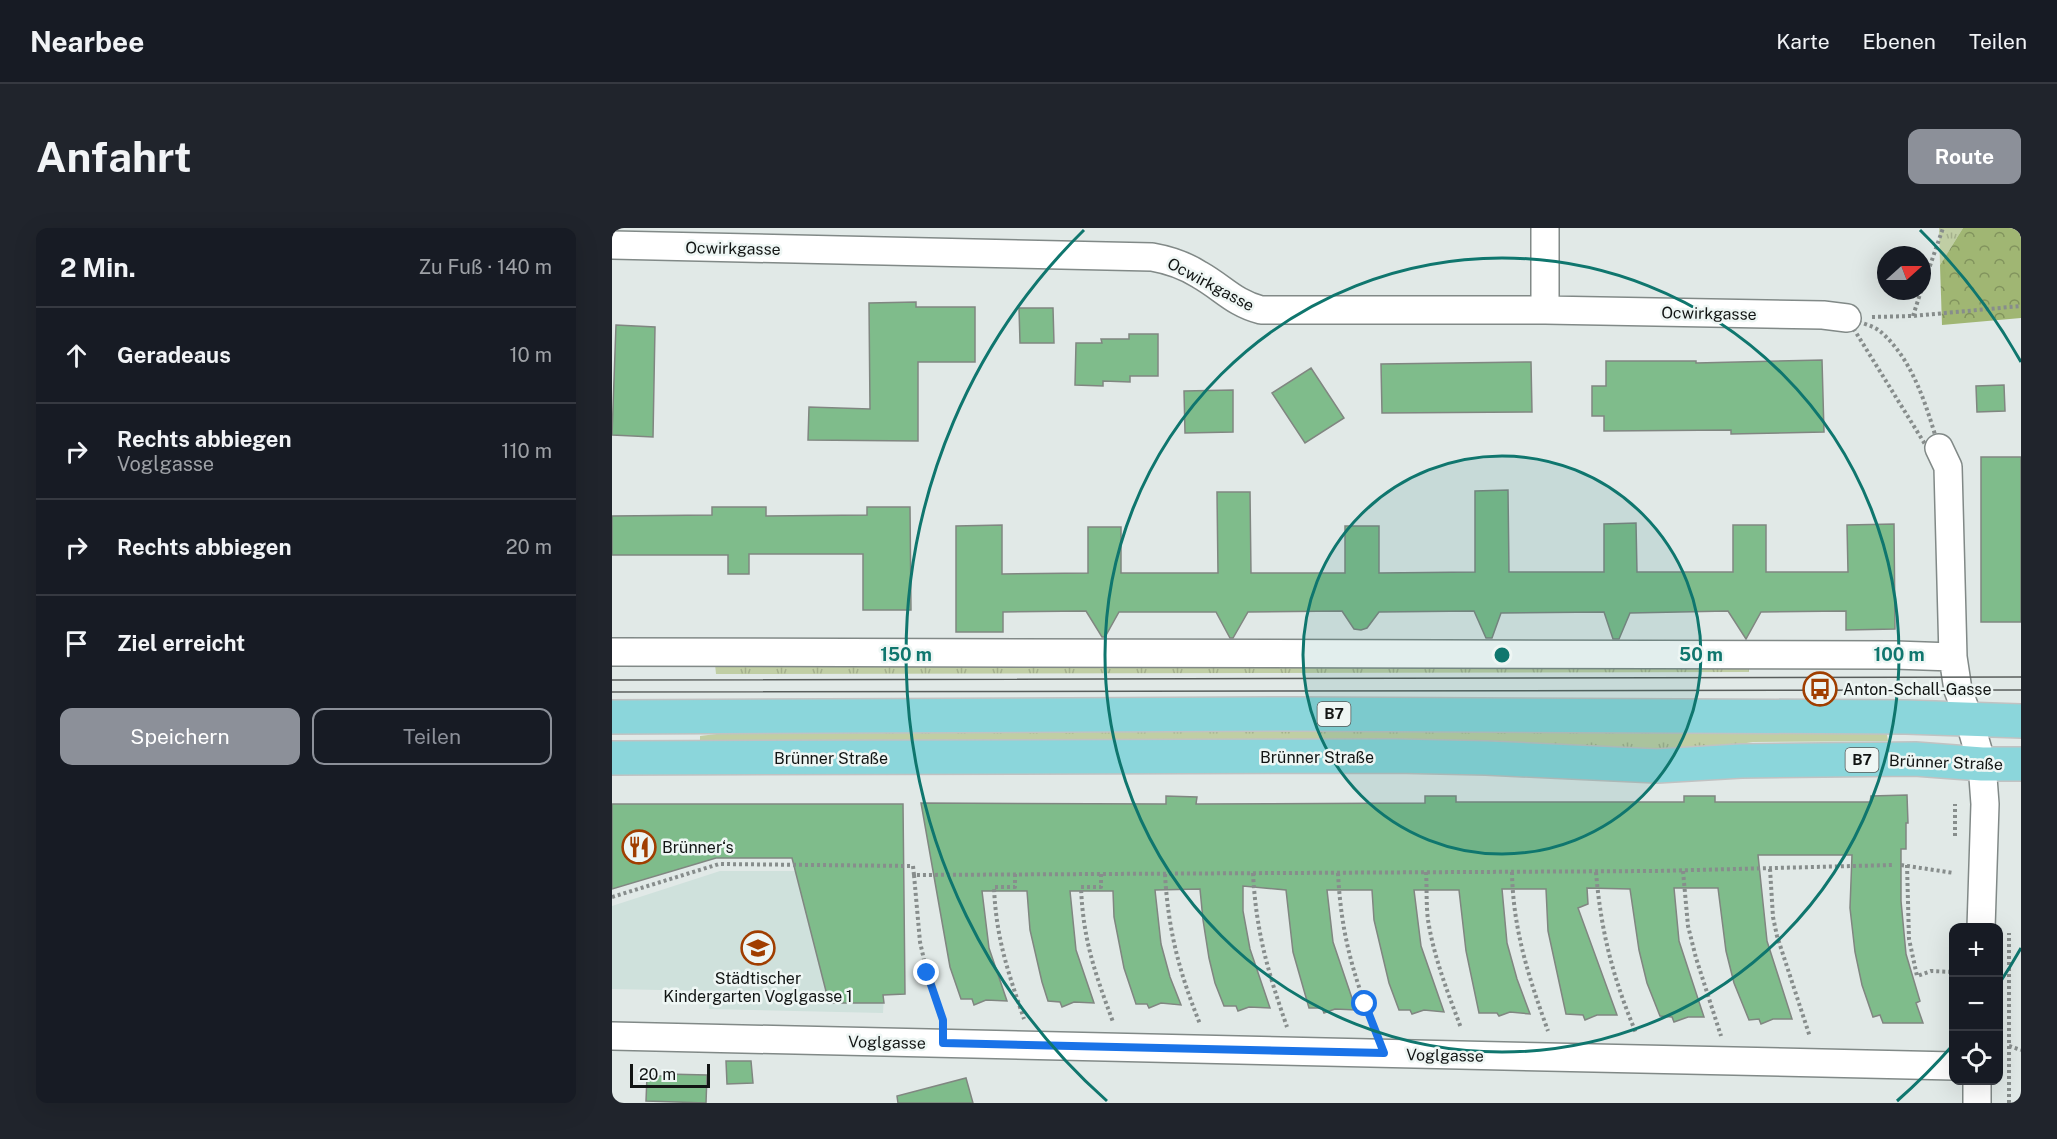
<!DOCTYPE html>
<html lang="de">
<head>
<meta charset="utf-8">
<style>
	:root { --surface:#171b24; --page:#20242c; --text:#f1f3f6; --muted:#9ea1a6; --line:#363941; --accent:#8c9099 }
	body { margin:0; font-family:"Public Sans",sans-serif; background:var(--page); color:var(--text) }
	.controls { position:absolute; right:18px; bottom:18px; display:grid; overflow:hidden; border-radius:12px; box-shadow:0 6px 24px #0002 }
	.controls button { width:54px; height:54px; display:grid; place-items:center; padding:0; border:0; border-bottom:2px solid var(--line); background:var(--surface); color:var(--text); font:30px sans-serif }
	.compass { position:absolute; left:1265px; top:18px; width:54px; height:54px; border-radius:50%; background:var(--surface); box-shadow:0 6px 24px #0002; rotate:69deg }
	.scale { position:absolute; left:18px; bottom:15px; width:80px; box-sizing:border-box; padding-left:6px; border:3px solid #121514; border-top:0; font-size:16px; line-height:21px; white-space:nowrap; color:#121514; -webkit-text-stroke:4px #eef6f4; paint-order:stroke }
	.stop { position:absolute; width:18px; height:18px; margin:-14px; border:4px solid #1a73e8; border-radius:50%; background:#fff }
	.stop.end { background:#1a73e8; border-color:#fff; box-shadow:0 2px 6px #0008 }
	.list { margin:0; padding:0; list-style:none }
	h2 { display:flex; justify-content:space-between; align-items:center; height:78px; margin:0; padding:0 24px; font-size:26px }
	h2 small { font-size:20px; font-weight:400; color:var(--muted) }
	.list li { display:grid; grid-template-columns:39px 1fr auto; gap:18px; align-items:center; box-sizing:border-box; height:96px; padding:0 24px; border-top:2px solid var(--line) }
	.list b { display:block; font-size:22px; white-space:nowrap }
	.list p { margin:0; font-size:20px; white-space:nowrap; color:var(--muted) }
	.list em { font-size:20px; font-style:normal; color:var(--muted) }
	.actions { display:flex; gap:12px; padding:18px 24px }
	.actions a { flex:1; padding:14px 0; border:2px solid var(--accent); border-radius:12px; text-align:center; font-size:21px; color:var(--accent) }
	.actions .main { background:var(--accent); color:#fff }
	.icon { flex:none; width:33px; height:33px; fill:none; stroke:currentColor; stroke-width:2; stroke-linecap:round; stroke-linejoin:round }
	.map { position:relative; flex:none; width:1409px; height:875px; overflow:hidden; border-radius:12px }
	header { display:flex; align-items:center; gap:36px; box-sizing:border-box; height:84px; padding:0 30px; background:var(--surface); border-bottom:2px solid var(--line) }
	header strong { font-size:28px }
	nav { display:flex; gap:33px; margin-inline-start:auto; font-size:21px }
	.intro { display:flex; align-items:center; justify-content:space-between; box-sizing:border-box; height:144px; padding:0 36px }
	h1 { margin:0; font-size:42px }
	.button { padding:15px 27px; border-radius:12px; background:var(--accent); color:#fff; font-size:21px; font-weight:700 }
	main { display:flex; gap:36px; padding:0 36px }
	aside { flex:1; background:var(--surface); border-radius:12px; box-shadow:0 6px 24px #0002 }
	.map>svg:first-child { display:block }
	.built { fill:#cfe1dc }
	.grass { fill:url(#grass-tufts) }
	.forest { fill:url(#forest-crowns) }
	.building { fill:#7fbc8b; stroke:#808681; stroke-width:1.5 }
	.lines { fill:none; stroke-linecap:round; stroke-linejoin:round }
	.street-casing { stroke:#818987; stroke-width:30 }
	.primary-casing { stroke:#c1c2c2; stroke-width:36 }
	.path { stroke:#878d8c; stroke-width:4; stroke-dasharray:3 3; stroke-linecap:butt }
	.street { stroke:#fff; stroke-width:27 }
	.primary { stroke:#8bd6db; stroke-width:33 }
	.tram { stroke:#595e5c; stroke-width:1.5 }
	.route { stroke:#1a73e8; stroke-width:8 }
	.ring { fill:none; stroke:#0f766e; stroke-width:3 }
	.labels { text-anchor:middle; stroke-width:5; stroke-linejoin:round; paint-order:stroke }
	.shield { fill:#eef6f4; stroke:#545857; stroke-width:1.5 }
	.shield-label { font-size:15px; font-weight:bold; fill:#121514 }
	.street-label { font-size:16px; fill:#121514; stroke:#eef6f4 }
	.poi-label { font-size:16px; fill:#121514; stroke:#eef6f4; text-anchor:start }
	.centre { fill:#0f766e; stroke:#eef6f4; stroke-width:3 }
	.ring-label { font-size:18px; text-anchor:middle; font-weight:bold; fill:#0f766e; stroke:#eef6f4; stroke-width:5; stroke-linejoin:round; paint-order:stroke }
</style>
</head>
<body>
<header>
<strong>Nearbee</strong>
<nav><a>Karte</a><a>Ebenen</a><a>Teilen</a></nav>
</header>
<div class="intro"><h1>Anfahrt</h1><a class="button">Route</a></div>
<main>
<aside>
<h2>2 Min.<small>Zu Fuß · 140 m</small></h2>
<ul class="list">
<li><svg class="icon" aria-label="ahead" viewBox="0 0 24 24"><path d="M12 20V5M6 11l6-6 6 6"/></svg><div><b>Geradeaus</b></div><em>10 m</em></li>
<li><svg class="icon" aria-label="right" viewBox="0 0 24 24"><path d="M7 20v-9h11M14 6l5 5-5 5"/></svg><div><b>Rechts abbiegen</b><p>Voglgasse</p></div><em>110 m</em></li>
<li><svg class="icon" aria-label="right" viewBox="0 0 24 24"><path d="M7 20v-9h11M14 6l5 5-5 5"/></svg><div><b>Rechts abbiegen</b></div><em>20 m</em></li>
<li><svg class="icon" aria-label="arrive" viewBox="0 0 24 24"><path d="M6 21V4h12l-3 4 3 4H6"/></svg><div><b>Ziel erreicht</b></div></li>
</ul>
<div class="actions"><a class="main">Speichern</a><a>Teilen</a></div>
</aside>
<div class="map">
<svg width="1409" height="875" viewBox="0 0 1409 875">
	<defs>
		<pattern id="grass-tufts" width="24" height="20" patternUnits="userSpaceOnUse" patternTransform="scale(1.5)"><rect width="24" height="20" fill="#c0cea4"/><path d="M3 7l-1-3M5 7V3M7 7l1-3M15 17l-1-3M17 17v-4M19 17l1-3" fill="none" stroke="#a4b08c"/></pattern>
		<pattern id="forest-crowns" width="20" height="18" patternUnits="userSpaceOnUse" patternTransform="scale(1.5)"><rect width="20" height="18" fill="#a0b673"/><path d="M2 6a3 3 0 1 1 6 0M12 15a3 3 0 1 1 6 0" fill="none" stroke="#81935d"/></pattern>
	</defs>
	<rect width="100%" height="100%" fill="#e1e9e7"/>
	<path class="built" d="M108 643H292L293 766 272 767 271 785 97 781V763L0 761V678Z"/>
	<path class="grass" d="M1327 0H1351L1328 37Z
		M1137 434V444L104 446 103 436Z
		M1274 501 1276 513 1141 514 1083 523 88 517V508L137 502Z"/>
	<path class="forest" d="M1351 0H1409V90L1330 97 1328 37Z"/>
	<path class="building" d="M304 74V79H363V134H306V213L196 212 197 179 258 181 257 75Z
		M407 80H441L442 115H408Z
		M4 97 43 99 41 209 0 207Z
		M517 106H546V148H518V154L491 153V158L463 157 464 115H490L489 111H517Z
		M1210 132 1212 204 1119 206V202L992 203V188H980V158H994V133H1084V135Z
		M919 134 920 184 770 185 769 136Z
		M699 140 732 190 693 215 660 165Z
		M1392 157 1393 183 1365 184 1364 158Z
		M621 162V204L573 205 572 163Z
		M1369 229H1409V394H1369Z
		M896 262 897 344H992V296L1024 295 1025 344H1121V297H1154V344H1236L1235 297 1282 296 1283 401 1234 402V383L1149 384 1134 411 1116 383 1018 385 1007 411H1001L992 384 889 385 880 410H874L862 383 767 384 755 400 749 402 742 401 730 383 636 384 621 410H618L604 384H507L493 409H490L474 383 391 384V404H344V298L390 297V346L476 345V299H509V345H606L605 264H638L639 345H733V298H767V345L863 344V263Z
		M100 279H154V288L255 287V279H298L299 382H251V326H137V346H116V327H0V288L100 287Z
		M1295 567 1296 595H1294V621H1289V673L1294 726 1308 773 1304 775 1311 795H1271L1268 787 1261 789 1250 757 1243 724 1238 680 1240 627H1146L1155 713 1180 791H1161L1149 796 1147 791 1137 792 1122 755 1114 723 1106 660H1062L1067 713 1092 789H1076L1062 794 1060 789 1048 788 1035 755 1027 722 1018 661 975 660 976 676 966 680 1005 787H985L973 792 971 787 954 786 936 703 934 661H890L895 715 905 751 918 786 898 784 887 788 885 785H867L854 723 847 662H802L809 718 832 784 812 782 800 786 798 782H787L777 755 762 692 760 662H715L721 714 744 782 723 781 712 785 710 780H697L681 724 674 662 631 658V683L638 721 658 780 637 779 626 783 624 778H612L603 755 597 730 591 692 588 661 543 662 549 716 558 749 569 777 549 775 537 780 535 776H524L512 740 502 689 501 663H458L464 722 482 775 462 774 450 779 448 774 436 773 430 754 418 702 415 663H370L377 720 395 773 374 772 362 777 360 771H349L338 739 309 575 554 576V568L585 569 584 576 813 575V568H844V574H1072V568H1103V574H1258L1259 568Z
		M0 576H291L293 766 271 767 272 775H217L180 630H104L0 661Z
		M114 833H139L141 855 115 856Z
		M54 846 95 847 94 875 34 873 35 848H54Z
		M354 850 361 875H286L285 868Z"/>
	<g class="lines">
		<defs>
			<path id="street" d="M933 0V82
				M0 17 540 29C557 32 574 38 588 47 611 60 622 75 649 82H933L1211 87 1235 90
				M1327 220 1336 239 1341 429 1346 462 1357 491 1370 536 1373 576 1369 700
				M0 424 1283 427 1341 429
				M0 808 1342 838
				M1365 852V875"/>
			<path id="primary" d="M0 489 682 486 1294 489 1409 493
				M0 530 783 528 874 530 1045 538 1129 533 1303 531 1370 536H1409"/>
		</defs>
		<use href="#street" class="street-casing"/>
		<use href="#primary" class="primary-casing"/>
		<path class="path" d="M1310 61 1331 0
			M1301 88 1309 63
			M1260 89 1301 88 1409 78
			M1235 90C1245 94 1261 97 1269 104 1302 133 1315 180 1327 220L1316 221Z
			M1343 608V576
			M1289 637 1342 645
			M1295 637 1297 711 1305 748 1319 743 1341 744
			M1158 641 1161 689 1165 708 1198 809
			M1071 643 1076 698 1084 730 1109 808
			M814 644C815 660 814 676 816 692 822 730 836 765 849 800
			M900 644C901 702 917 750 936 803
			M984 644C989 704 1001 750 1024 805
			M641 645C644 704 656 744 675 799
			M726 645C729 704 740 743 761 798
			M403 646V659H382C384 710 396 744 412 791
			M489 646V659H469C471 712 483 745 501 794
			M553 646C556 701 567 744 588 796
			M302 647 308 714 315 745 330 789
			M0 669 107 636 301 638 302 647 1044 643 1281 637
			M1340 813 1341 704
			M1397 818 1409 822
			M1397 875V705"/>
		<use href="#street" class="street"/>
		<use href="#primary" class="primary"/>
		<path class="tram" d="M0 452 1409 449
			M0 464 1409 462"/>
	</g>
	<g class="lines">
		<path class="route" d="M315 745 331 792V815L772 825 753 776"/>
	</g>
	<circle cx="890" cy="427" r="199" fill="#0f766e" fill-opacity=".12"/>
	<g class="ring">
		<circle cx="890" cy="427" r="199"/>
		<circle cx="890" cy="427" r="397"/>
		<path d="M1409 720A596 596 0 0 1 1387 756M1340 818A596 596 0 0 1 1285 873M495 873A596 596 0 0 1 472 2M1308 2A596 596 0 0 1 1409 134"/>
	</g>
	<defs>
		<symbol id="bus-ring" viewBox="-11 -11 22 22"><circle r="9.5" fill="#eef6f4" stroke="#a03e00" stroke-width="1.5"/><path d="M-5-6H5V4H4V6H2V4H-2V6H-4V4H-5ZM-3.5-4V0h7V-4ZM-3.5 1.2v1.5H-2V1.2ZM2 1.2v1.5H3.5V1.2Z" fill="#a03e00"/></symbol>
		<symbol id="restaurant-ring" viewBox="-11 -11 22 22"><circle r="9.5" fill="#eef6f4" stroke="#a03e00" stroke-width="1.5"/><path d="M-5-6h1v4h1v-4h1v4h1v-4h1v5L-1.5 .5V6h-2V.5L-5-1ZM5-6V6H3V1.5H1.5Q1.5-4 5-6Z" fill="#a03e00"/></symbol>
		<symbol id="school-ring" viewBox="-11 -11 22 22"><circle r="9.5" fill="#eef6f4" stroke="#a03e00" stroke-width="1.5"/><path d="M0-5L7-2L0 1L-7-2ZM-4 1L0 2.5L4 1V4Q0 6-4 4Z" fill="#a03e00"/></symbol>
	</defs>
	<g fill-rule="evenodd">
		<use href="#bus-ring" x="1189" y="442" width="38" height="38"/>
		<use href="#restaurant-ring" x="8" y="600" width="38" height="38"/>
		<use href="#school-ring" x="127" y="701" width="38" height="38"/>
	</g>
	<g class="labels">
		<g class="shield">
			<rect x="705.5" y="474" width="33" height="24" rx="4.5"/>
			<rect x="1233.5" y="520" width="33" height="24" rx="4.5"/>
		</g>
		<g class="shield-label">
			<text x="722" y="491">B7</text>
			<text x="1250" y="537">B7</text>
		</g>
		<g class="street-label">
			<text transform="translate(121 20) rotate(1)" y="6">Ocwirkgasse</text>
			<text transform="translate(599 56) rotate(28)" y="6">Ocwirkgasse</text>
			<text transform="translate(1097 85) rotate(1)" y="6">Ocwirkgasse</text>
			<text x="705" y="535">Brünner Straße</text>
			<text x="219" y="536">Brünner Straße</text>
			<text transform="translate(1334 534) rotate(2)" y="6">Brünner Straße</text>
			<text transform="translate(275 814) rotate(1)" y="6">Voglgasse</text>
			<text transform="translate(833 827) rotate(1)" y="6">Voglgasse</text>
		</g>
		<g class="poi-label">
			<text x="1231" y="467">Anton-Schall-Gasse</text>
			<text x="50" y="625">Brünner‘s</text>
			<text x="146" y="756" text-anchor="middle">Städtischer<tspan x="146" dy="18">Kindergarten Voglgasse 1</tspan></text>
		</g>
	</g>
	<circle cx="890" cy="427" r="9" class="centre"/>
	<g class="ring-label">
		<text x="1089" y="433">50 m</text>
		<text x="1287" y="433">100 m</text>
		<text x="294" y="433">150 m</text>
	</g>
</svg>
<div class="controls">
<button>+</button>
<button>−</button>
<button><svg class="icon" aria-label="locate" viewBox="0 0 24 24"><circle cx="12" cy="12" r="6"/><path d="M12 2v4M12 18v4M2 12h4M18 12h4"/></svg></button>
</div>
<svg class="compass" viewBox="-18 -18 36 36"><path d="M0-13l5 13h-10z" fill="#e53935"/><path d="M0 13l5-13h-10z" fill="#9ea1a6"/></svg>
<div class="scale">20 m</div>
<div class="stop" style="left:753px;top:776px"></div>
<div class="stop end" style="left:315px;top:745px"></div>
</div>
</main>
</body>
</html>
